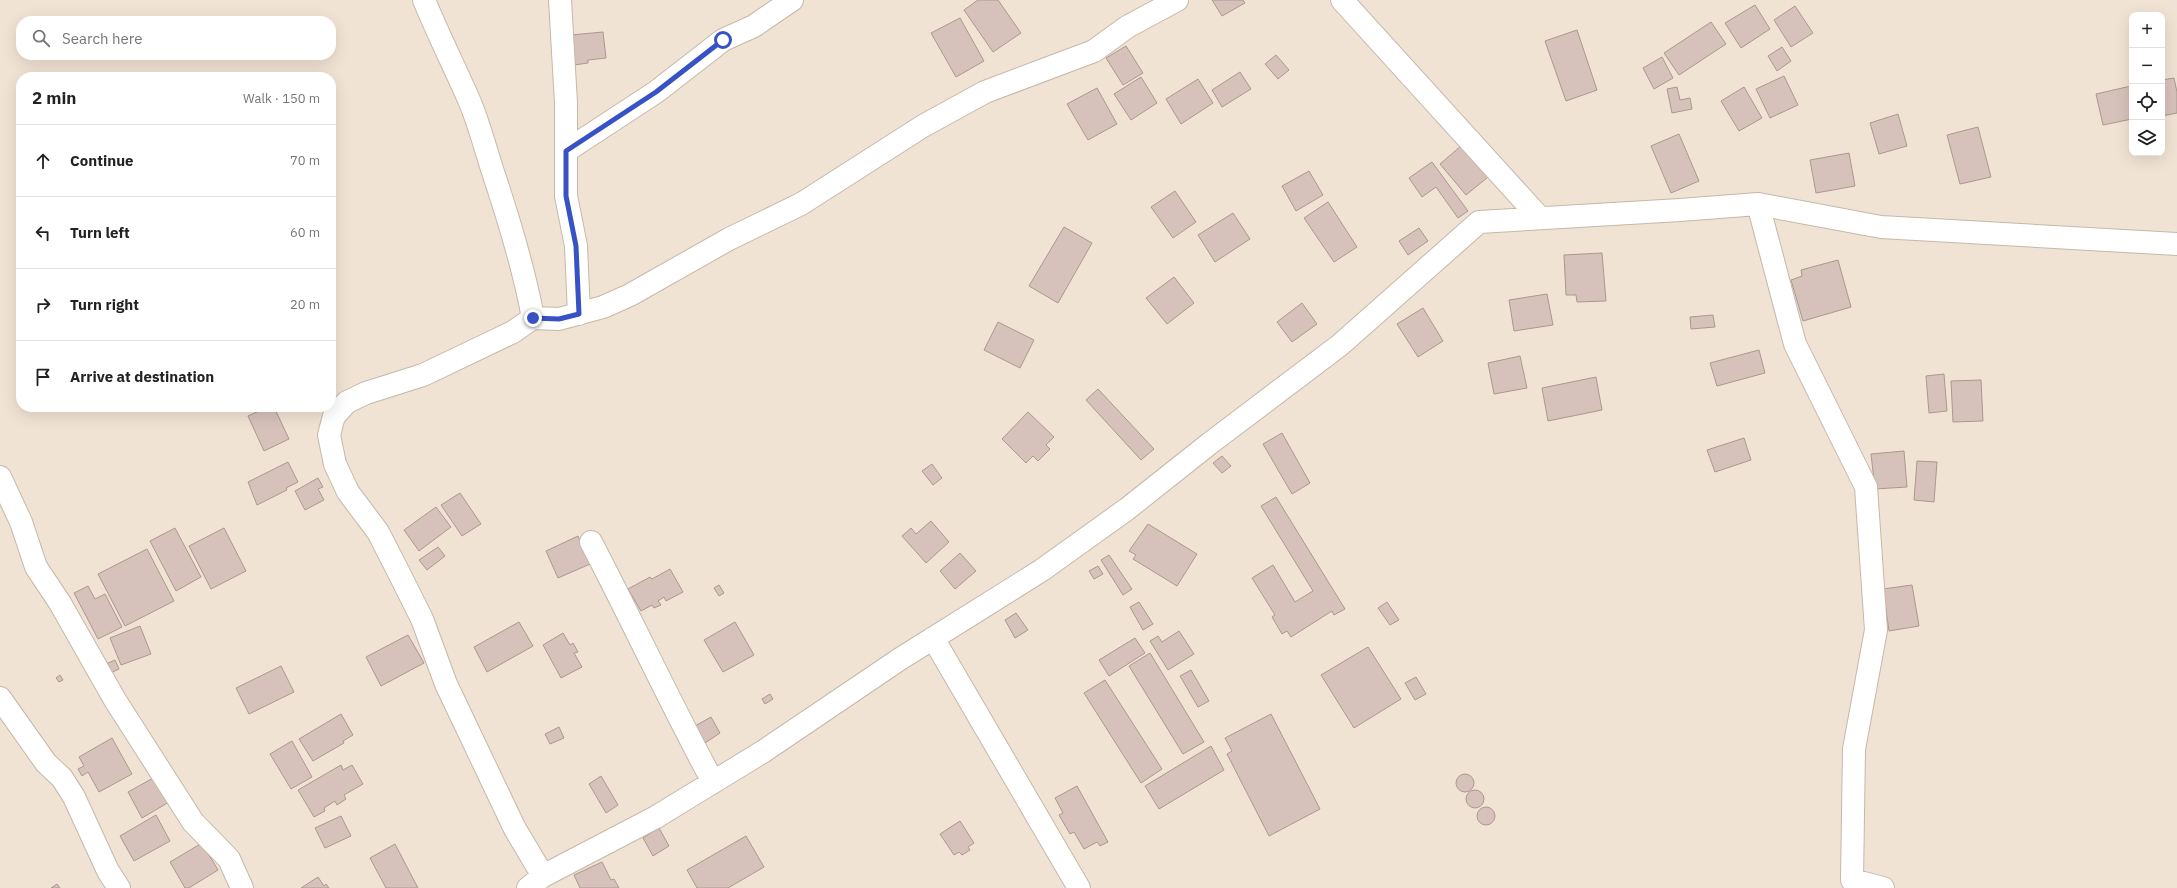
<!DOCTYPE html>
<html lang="en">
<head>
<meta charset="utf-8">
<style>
	:root { --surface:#fff; --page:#f6f6f6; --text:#222; --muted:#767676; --line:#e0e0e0 }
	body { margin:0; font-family:"IBM Plex Sans",sans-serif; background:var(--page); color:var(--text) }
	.controls { position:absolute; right:12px; top:12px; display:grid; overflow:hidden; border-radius:8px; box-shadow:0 4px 16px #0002 }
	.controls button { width:36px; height:36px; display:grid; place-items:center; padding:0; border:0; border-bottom:1px solid var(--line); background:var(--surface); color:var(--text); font:20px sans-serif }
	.stop { position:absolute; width:12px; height:12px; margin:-9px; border:3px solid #3752c4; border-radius:50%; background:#fff }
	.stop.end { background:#3752c4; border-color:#fff; box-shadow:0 1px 4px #0008 }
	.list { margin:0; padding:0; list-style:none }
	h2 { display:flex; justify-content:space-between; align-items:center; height:52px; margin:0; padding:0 16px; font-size:17px }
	h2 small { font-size:13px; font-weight:400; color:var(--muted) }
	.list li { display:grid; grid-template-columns:26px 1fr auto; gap:12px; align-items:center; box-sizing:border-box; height:72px; padding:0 16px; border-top:1px solid var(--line) }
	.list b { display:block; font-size:15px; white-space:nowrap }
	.list em { font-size:13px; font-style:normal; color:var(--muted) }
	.icon { flex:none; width:22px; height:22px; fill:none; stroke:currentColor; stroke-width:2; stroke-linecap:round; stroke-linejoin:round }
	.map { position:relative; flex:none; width:2177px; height:888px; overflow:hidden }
	.search { position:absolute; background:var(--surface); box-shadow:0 4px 16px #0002; left:16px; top:16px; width:320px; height:44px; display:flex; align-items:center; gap:10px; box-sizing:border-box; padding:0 14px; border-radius:16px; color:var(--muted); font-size:15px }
	.panel { position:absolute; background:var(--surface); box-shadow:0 4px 16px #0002; left:16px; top:72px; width:320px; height:340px; border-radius:16px }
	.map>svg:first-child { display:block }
	.building { fill:#d7c2bb; stroke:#ab9790 }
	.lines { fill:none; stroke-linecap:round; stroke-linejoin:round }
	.minor-casing { stroke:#c5b8a9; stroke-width:24 }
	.minor { stroke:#fff; stroke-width:22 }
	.route { stroke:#3752c4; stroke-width:5 }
</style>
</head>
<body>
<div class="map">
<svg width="2177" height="888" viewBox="0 0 2177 888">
	<rect width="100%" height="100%" fill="#f1e3d4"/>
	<path class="building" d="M978 0H998L1021 33 993 52 964 10Z
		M1212 0H1243L1245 3 1222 16Z
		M1755 5 1770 29 1741 48 1725 23Z
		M1795 6 1813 33 1791 47 1774 20Z
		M960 18 984 61 956 77 931 33Z
		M1711 22 1726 44 1679 75 1664 53Z
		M1577 30 1597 90 1566 101 1545 41Z
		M603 32 606 58 588 60V63L574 65 571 35Z
		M1126 46 1143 73 1123 85 1106 58Z
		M1782 47 1791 61 1777 71 1768 56Z
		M1276 55 1289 70 1278 79 1265 64Z
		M1662 57 1673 78 1654 89 1643 68Z
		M1240 72 1251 89 1222 107 1212 90Z
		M1784 76 1798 105 1770 118 1756 89Z
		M1141 77 1157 103 1131 120 1114 94Z
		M2174 78 2177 92V113L2162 116V80Z
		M1198 79 1213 103 1181 124 1166 99Z
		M2131 86 2132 119 2103 125 2096 94Z
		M1677 87 1680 100 1690 98 1692 109 1672 113 1667 89Z
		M1744 87 1762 118 1739 131 1721 101Z
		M1097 88 1117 124 1088 140 1067 104Z
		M1898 114 1907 146 1879 154 1870 123Z
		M1978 127 1991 177 1960 184 1947 135Z
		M1679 134 1699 181 1671 193 1651 146Z
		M1462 145 1488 177 1466 195 1440 164Z
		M1849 153 1855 186 1816 193 1810 160Z
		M1432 162 1468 211 1458 218 1436 187 1422 197 1409 178Z
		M1309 171 1323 195 1296 211 1282 186Z
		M1175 191 1196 222 1173 238 1151 207Z
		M1328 202 1357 247 1334 262 1304 218Z
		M1233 213 1250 239 1215 262 1198 235Z
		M1064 227 1092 243 1058 303 1029 286Z
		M1419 228 1428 241 1408 255 1399 241Z
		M1602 253 1606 301 1577 302 1576 295H1566L1564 255Z
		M1838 260 1851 307 1803 321 1791 280 1802 276 1801 270Z
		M1174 277 1194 303 1167 324 1146 298Z
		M1547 294 1553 325 1514 331 1509 300Z
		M1302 303 1317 324 1292 342 1277 322Z
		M1423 308 1443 341 1418 357 1397 324Z
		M1713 315 1715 327 1691 329 1690 317Z
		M998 322 1034 340 1020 368 984 350Z
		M1759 350 1765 373 1717 386 1710 363Z
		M1520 356 1527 388 1494 394 1488 363Z
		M1944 374 1947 411 1929 413 1926 376Z
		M1596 377 1602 410 1548 421 1542 388Z
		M1981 380 1983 421 1953 422 1951 381Z
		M1098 389 1154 449 1141 460 1086 400Z
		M268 407H274L289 439 264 451 248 416Z
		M1028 412 1054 437 1046 445 1050 449 1038 461 1033 456 1026 463 1002 439Z
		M1282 433 1310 483 1292 494 1263 444Z
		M1744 438 1751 460 1715 472 1707 450Z
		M1904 451 1907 487 1875 489 1871 454Z
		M1222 456 1231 466 1222 473 1213 463Z
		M1917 461 1937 462 1934 502 1914 500Z
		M288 462 298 482 286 488 287 490 257 505 248 482Z
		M932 464 942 478 933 485 922 471Z
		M318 478 323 487 318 489 324 500 305 510 295 491Z
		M460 493 481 524 462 536 441 505Z
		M1276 497 1345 609 1334 615 1332 611 1291 637 1287 631 1282 634 1272 617 1275 615 1252 578 1273 565 1295 602 1313 591 1261 506Z
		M436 507 451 527 419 551 404 530Z
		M931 521 949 542 926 563 902 536 911 528 916 534Z
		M1148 524 1197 554 1177 586 1133 559 1136 555 1129 551Z
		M175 528 201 577 176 591 150 541Z
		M224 528 246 571 211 589 189 546Z
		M578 536 590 564 558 578 546 551Z
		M438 547 445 556 427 570 419 560Z
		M147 549 174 601 125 626 98 574Z
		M960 553 976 571 955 589 940 571Z
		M1109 555 1132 589 1123 595 1101 560Z
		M1098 566 1103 574 1094 579 1089 571Z
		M670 569 683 592 666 601 664 597 658 601 661 605 654 608 652 605 641 611 628 589 650 577 652 579Z
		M719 585 724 593 719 596 714 588Z
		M1912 585 1919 626 1889 631 1883 589Z
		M88 586 95 599 105 594 122 627 98 639 74 593Z
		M1139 602 1153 624 1143 630 1130 607Z
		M1387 602 1399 620 1390 625 1378 608Z
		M1016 613 1028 630 1015 638 1005 620Z
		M519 622 533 646 487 672 474 647Z
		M735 622 754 655 723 672 704 640Z
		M140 626 151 654 121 665 110 638Z
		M1179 631 1194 654 1168 670 1150 641 1158 636 1162 642Z
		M563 633 570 645 573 643 578 652 574 653 582 667 561 678 543 645Z
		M408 635 424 663 381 686 366 657Z
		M1135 638 1145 653 1109 676 1099 660Z
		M1368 647 1401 699 1354 728 1321 675Z
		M1150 653 1204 742 1183 754 1129 666Z
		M115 660 119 669 110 673 106 664Z
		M281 666 294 692 249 714 236 688Z
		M1191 670 1209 701 1198 707 1180 676Z
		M60 675 63 680 59 682 56 678Z
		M1416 677 1426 694 1415 700 1405 683Z
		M1105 680 1162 769 1141 783 1084 693Z
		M770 694 773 699 765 704 762 699Z
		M341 714 353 735 343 741 344 743 313 761 299 739Z
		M1271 714 1320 809 1269 836 1227 754 1232 751 1225 738Z
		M711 717 720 733 705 743 695 726Z
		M559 727 564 738 550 744 545 734Z
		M112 738 132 774 99 792 88 772 82 776 78 769 84 766 79 757Z
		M292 741 312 777 291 789 270 754Z
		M1211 746 1224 770 1159 809 1145 786Z
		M341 765 343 770 352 765 363 784 344 795 346 799 337 805 335 801 324 808 325 811 314 817 298 790Z
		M1456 783a9 9 0 1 1 18 0a9 9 0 1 1-18 0Z
		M601 776 618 805 606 813 589 784Z
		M155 777 169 802 142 818 128 792Z
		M1077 786 1108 842 1100 846 1097 842 1084 849 1074 832 1070 834 1059 815 1063 813 1055 798Z
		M1466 799a9 9 0 1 1 18 0a9 9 0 1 1-18 0Z
		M1477 816a9 9 0 1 1 18 0a9 9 0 1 1-18 0Z
		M156 815 170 841 134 861 120 836Z
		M341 816 351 836 325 848 315 828Z
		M960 821 974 843 968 847 970 850 962 855 959 852 954 855 940 834Z
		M659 828 669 846 653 856 643 838Z
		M746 836 764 867 728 888H697L687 870Z
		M202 843 218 870 189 888H185L170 862Z
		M395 844 418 888H386L370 858Z
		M602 862 611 880 614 879 619 888H580L574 875Z
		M318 877 324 886 326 884 329 888H301Z
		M57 884 60 888H51Z"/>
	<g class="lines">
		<defs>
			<path id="minor" d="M424 0C438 34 454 66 469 100 479 123 485 148 493 172 509 220 524 268 533 318
				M560 0 566 103V196L576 246 579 314
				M1342 0 1540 218
				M566 151 656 92 723 40 754 26 792 0
				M1758 204 1795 344 1866 487 1876 630 1854 749 1852 880 1883 888
				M0 477 21 522 36 567 60 603 115 700 193 822 229 859 242 888
				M591 542C633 622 670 703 713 782
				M933 638 1079 888
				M0 698 46 763 62 778 74 797 108 871 119 888
				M543 876 515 829 446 684 422 619 397 569 378 532 348 492 335 464 329 435 334 416 347 402 366 393 423 375 513 332 533 318 559 319 603 307 630 295 729 239 801 204 923 126 985 92 1094 51 1127 27 1177 0
				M528 888 543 876 656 817 764 751 900 659 1042 570 1127 509 1209 444 1340 345 1479 222 1680 210 1758 204 1881 227 2177 244"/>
		</defs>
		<use href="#minor" class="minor-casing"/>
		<use href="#minor" class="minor"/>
	</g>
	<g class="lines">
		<path class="route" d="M533 318 559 319 579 314 576 246 566 196V151L656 92 723 40"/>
	</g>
</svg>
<div class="controls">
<button>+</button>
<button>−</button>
<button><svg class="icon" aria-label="locate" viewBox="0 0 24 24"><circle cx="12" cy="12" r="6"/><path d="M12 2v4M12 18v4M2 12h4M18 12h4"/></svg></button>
<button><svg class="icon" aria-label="layers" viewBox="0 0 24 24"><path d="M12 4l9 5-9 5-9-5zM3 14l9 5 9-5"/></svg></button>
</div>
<div class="stop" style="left:723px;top:40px"></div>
<div class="stop end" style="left:533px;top:318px"></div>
<div class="search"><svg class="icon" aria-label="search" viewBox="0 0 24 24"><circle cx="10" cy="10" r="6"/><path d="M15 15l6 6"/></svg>Search here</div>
<section class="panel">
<h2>2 min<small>Walk · 150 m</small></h2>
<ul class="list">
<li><svg class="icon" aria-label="ahead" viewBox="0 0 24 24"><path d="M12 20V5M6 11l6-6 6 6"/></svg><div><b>Continue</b></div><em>70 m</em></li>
<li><svg class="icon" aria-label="left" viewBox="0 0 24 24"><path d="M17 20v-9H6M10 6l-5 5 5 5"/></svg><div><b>Turn left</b></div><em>60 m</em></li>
<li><svg class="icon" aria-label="right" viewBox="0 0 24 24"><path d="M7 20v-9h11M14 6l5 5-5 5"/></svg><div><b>Turn right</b></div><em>20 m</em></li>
<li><svg class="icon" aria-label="arrive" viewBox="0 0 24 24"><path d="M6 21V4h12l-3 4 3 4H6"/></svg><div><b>Arrive at destination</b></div></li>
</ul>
</section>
</div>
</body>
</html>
